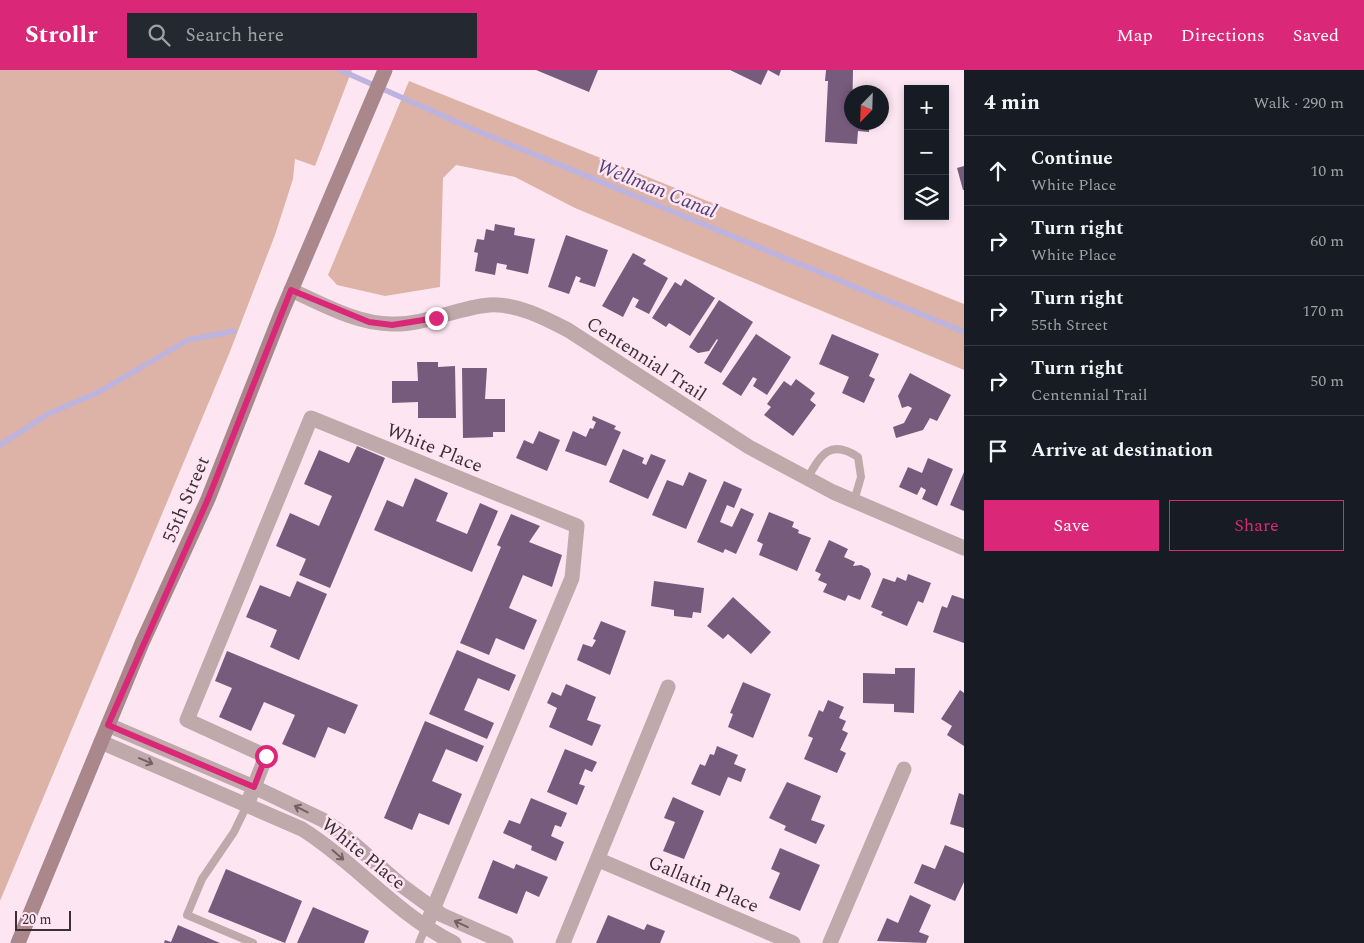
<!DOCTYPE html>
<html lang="en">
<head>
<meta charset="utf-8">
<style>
	:root { --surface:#171b24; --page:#242831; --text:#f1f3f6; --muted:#9ea1a6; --line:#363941; --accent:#db2777 }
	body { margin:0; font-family:Spectral,serif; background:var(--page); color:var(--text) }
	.controls { position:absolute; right:15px; top:15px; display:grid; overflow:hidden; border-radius:0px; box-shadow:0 2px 8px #0003 }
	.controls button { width:45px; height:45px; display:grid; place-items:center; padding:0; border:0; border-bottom:1px solid var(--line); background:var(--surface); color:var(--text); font:25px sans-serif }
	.compass { position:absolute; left:844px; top:15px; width:45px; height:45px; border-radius:50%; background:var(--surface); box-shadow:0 2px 8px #0003; rotate:203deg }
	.scale { position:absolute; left:15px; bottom:12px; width:56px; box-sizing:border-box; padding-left:5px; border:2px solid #3e2f37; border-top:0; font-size:14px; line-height:18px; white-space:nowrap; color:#3e2f37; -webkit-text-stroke:4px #fde6f2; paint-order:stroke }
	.stop { position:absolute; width:15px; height:15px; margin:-11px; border:4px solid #db2777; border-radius:50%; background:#fff }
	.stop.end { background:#db2777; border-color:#fff; box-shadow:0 1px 5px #0008 }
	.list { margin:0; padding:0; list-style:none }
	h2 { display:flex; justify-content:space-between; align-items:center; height:65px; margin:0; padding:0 20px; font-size:21px }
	h2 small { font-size:16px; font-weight:400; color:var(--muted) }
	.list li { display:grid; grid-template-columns:32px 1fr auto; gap:15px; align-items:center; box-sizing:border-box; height:70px; padding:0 20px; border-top:1px solid var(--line) }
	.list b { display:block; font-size:19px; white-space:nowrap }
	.list p { margin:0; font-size:16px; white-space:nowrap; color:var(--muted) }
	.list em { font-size:16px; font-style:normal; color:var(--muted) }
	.actions { display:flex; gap:10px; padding:15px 20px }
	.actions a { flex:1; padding:11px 0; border:1px solid var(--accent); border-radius:0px; text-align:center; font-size:18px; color:var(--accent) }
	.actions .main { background:var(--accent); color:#fff }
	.icon { flex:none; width:28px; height:28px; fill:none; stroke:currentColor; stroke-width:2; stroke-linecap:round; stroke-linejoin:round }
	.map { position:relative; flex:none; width:964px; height:873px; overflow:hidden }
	header { display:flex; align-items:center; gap:30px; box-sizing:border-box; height:70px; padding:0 25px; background:var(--accent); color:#fff }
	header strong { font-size:24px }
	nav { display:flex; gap:28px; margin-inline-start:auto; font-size:18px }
	.search { width:350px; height:45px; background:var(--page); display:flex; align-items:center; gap:12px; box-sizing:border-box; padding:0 18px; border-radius:0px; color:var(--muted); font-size:19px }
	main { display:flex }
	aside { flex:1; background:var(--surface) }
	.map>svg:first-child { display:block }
	.green { fill:#ddb3a7 }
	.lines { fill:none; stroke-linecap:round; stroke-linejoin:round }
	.stream { stroke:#bcb3de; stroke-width:5.5 }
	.building { fill:#765b7c }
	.lane { stroke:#c0a9ab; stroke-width:8 }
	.street { stroke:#c0a9ab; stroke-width:15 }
	.secondary { stroke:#a9878b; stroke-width:15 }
	.oneway { stroke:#726065 }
	.route { stroke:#db2777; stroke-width:6 }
	.labels { text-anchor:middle; stroke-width:5; stroke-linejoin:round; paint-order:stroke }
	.street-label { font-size:19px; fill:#3e2f37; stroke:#fde6f2 }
	.water-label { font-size:20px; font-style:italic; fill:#504178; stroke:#fde6f2 }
</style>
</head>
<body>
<header>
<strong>Strollr</strong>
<div class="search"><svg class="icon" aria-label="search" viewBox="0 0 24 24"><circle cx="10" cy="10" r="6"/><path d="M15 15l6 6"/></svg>Search here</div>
<nav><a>Map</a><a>Directions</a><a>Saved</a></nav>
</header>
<main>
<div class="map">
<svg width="964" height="873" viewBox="0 0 964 873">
	<rect width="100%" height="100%" fill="#fde6f2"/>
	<path class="green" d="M0 0H352L315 96 295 89 293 109 275 165 229 284 0 831Z
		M409 11 964 234V300L575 138 515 107 456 95 443 108 440 217 385 226 337 215 328 205Z"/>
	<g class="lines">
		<path class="stream" d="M340 0 468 57 964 262
			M0 375 48 344 99 322 188 270 234 261"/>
	</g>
	<path class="building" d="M536 0H598L589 22Z
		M730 0H781L779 6 768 0 761 15Z
		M826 0H853L852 52H870L869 62 858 61 857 74 825 72 828 11H825Z
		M964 96V120H963L957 98Z
		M495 154 515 158 514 165 535 169 528 204 506 199 507 195 497 193 495 205 475 201 478 183 474 182 477 169 484 170 486 159 494 161Z
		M566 165 608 180 595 217 579 212 581 208 576 206 569 224 548 217Z
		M633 183 646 190 643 194 668 208 649 244 635 237 639 230 633 227 623 247 602 236Z
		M685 209 715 228 690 266 669 253 666 257 652 248 675 212 681 216Z
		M719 230 753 252 721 303 704 293 718 270 717 269 709 281 698 283 689 277Z
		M756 264 791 287 767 325 753 316 757 309 753 307 741 326 722 314Z
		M832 264 879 284 869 306 875 309 864 333 842 323 849 307 819 294Z
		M417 292H438V297L455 296 456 348H418V332L392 333V311H418Z
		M462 298H487L485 329H505V362H493V367L463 368Z
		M910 303 951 325 937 351 930 348 923 360 896 368 893 357 904 353 912 338 908 336 902 338 898 326Z
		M796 309 815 323 810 330 816 335 793 366 764 345 771 337 767 334 784 311 791 316Z
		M593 346 616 356 614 359 621 362 606 396 565 381 573 361 586 367 590 358 593 359 596 352 592 350Z
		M539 361 560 370 547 401 516 388 524 370 533 374Z
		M357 376 385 388 330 518 299 505 306 489 276 476 290 443 319 456 332 426 304 414 319 380 349 393Z
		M623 379 644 388 642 393 646 395 651 384 666 390 648 429 609 412Z
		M928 388 953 399 937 436 922 429 926 420 921 417 917 425 899 417 908 397 922 403Z
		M689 402 707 410 686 459 652 445 667 410 683 416Z
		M964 402V441L950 435Z
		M415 408 448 423 436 451 467 464 480 433 498 441 472 502 374 460 387 430 403 437Z
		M724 411 742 419 734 438 727 435 720 452 732 457 741 438 754 444 736 484 725 479 723 483 697 472Z
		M769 442 794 452 792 457 799 460 798 463 811 468 797 501 759 485 763 474 757 471Z
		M511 444 540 456 529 472 562 485 552 517 523 505 509 538 537 550 524 580 496 568 489 585 460 573 501 477 497 475Z
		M829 470 848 479 844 487 855 492 853 496 861 495 869 499 871 504 860 530 848 525 845 531 823 522 827 514 818 510 821 504 815 501Z
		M908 504 931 513 923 533 918 531 907 556 881 545 883 542 871 537 883 508 895 512 897 507 906 511Z
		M297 511 327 524 299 590 270 577 277 560 246 547 260 515 290 527Z
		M654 511 704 518 701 543 693 542 692 548 674 546V540L651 536Z
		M952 525 964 529V573L933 562 942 536 947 538Z
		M733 527 771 562 751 584 728 564 723 569 707 556Z
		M601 551 626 561 610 605 577 590 583 574 592 577 596 570 593 569Z
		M457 580 516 605 509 621 478 608 464 640 494 653 487 669 429 644Z
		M227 581 358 635 345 664 328 657 315 688 282 674 295 645 264 632 251 661 219 647 232 618 215 611Z
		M895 598H915L914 643 894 642V634L863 633V603L895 604Z
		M743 612 771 624 753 668 728 657 733 644 730 643Z
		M566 614 596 627 587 650 601 655 592 676 549 657 557 638 547 633 552 622 561 626Z
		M960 620 964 623V676L947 665 952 656 941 649Z
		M828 630 844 637 839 648 846 651 842 660 848 663 840 680 846 683 837 703 804 689 813 668 808 666 819 640 823 642Z
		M425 651 484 676 477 692 446 679 432 711 462 724 449 755 419 743 412 760 384 748Z
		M717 676 738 685 734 694 746 699 741 712 728 707 720 726 691 714 700 694 705 696 710 684 714 685Z
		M565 679 597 692 592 702 585 699 579 714 585 716 577 735 547 722Z
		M787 712 821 726 811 750 825 755 816 774 784 760 786 756 769 748Z
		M959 723 964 725V758L950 754Z
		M673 727 704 741 684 789 663 781 675 752 664 748Z
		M531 728 567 743 561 757 555 755 551 766 564 772 556 791 531 780 532 776 503 763 509 750 520 754Z
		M945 775 964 783V812L955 831 914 813 922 794 935 799Z
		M780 778 820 795 800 841 769 828 780 803 771 799Z
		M493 790 514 799 516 794 548 807 539 827 526 821 517 844 478 828Z
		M226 799 302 831 285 873 208 842Z
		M910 825 931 835 919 862 929 866 926 873 877 871 887 848 898 853Z
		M313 837 369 861 364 873H297Z
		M608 845 644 860 647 854 665 861 660 873H596Z
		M178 855 220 873H164L165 870 171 872Z"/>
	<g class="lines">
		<path class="lane" d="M808 408C820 384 831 369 858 387L861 407 854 431
			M247 735 234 762 202 809 187 845 253 873
			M419 873 426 856"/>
		<path class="street" d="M291 220C322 234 357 254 392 254 425 255 456 238 489 235 516 233 545 248 568 260L749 377 833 422 964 478
			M108 655 254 717 323 750 339 761 401 815 442 845 506 873
			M101 672 302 759C356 793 397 845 454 873
			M247 735 266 686 187 650 311 348 577 456 572 508 426 856
			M599 790 793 873
			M563 873 668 617
			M830 873 904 699"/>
		<path class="secondary" d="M18 873 142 573 208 429 281 244 385 0"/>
	</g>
	<defs><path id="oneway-shaft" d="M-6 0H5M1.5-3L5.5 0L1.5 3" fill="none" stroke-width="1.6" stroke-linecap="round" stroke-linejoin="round" transform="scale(1.25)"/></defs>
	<g class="oneway">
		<use href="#oneway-shaft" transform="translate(146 691) rotate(23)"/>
		<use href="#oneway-shaft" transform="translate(301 739) rotate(-153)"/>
		<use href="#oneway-shaft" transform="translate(338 785) rotate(41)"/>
		<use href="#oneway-shaft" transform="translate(461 854) rotate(-155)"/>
	</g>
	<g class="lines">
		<path class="route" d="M266 686 254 717 108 655 208 429 291 220 369 252 392 255 436 248"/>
	</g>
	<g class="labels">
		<g class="street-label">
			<text transform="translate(647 288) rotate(33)" y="7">Centennial Trail</text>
			<text transform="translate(435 377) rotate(22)" y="7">White Place</text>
			<text transform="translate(185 429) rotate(-67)" y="7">55th Street</text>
			<text transform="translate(364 783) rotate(39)" y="7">White Place</text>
			<text transform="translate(704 813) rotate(23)" y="7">Gallatin Place</text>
		</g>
		<g class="water-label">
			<text transform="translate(657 118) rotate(22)" y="7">Wellman Canal</text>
		</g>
	</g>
</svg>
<div class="controls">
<button>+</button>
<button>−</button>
<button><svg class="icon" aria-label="layers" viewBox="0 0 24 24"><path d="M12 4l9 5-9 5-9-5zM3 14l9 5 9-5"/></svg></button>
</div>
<svg class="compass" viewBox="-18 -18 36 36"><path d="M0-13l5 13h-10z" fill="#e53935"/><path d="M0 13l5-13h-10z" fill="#9ea1a6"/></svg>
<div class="scale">20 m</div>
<div class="stop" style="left:266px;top:686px"></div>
<div class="stop end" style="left:436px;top:248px"></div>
</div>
<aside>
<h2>4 min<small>Walk · 290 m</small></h2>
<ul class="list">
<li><svg class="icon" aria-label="ahead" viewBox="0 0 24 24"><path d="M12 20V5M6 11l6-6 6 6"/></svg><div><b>Continue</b><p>White Place</p></div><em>10 m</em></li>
<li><svg class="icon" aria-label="right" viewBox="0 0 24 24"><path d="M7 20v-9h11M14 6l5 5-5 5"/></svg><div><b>Turn right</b><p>White Place</p></div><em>60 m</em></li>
<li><svg class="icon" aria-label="right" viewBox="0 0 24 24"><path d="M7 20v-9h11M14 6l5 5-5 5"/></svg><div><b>Turn right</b><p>55th Street</p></div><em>170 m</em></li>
<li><svg class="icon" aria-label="right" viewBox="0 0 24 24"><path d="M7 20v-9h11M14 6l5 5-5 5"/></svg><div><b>Turn right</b><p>Centennial Trail</p></div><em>50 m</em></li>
<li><svg class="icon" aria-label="arrive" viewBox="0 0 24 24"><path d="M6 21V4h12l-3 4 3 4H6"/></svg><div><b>Arrive at destination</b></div></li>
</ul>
<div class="actions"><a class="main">Save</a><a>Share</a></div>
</aside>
</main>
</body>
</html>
